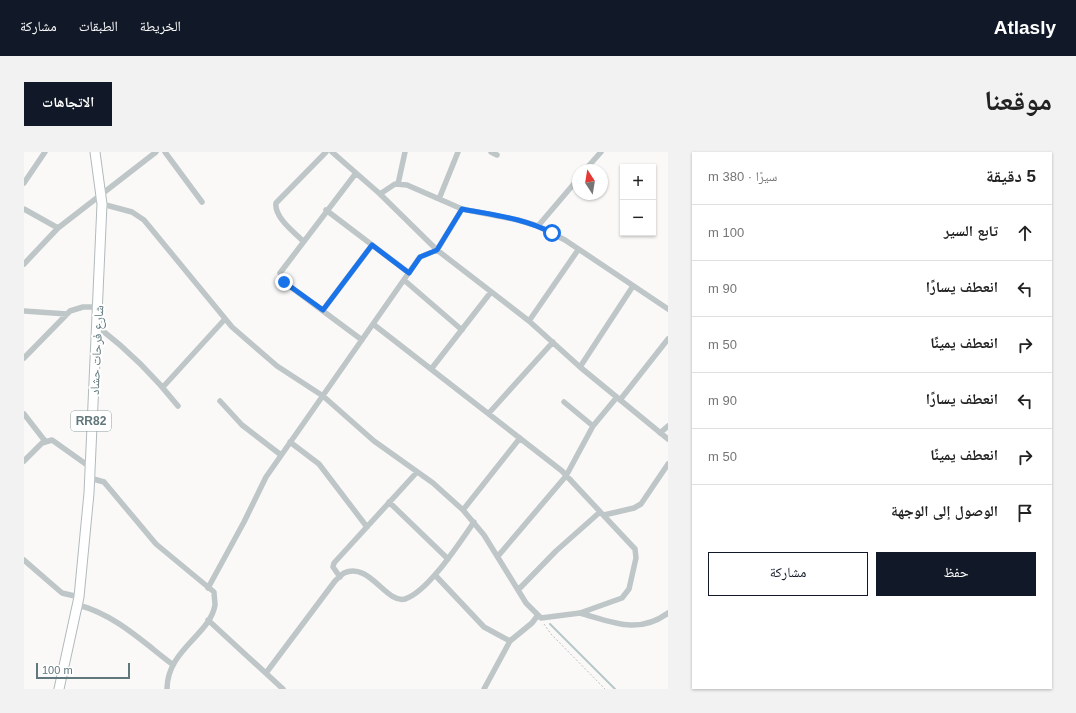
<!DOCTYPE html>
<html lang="ar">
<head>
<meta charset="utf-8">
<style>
	:root { --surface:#fff; --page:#f2f2f2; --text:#222; --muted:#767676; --line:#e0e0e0; --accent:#111827 }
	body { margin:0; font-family:Arial,"Noto Naskh Arabic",sans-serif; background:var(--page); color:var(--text); direction:rtl }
	.controls { position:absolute; right:12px; top:12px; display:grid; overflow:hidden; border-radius:0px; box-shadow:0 1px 3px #0004 }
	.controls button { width:36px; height:36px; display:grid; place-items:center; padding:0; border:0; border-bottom:1px solid var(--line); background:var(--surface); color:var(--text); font:20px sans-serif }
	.compass { position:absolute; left:548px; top:12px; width:36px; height:36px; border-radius:50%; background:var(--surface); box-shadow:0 1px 3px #0004; rotate:348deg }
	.scale { position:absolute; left:12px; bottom:10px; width:94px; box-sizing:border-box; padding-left:4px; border:2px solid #60777c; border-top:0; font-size:11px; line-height:14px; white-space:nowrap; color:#60777c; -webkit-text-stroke:3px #fff; paint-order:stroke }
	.stop { position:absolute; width:12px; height:12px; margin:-9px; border:3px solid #1a73e8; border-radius:50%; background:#fff }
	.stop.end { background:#1a73e8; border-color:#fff; box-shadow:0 1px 4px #0008 }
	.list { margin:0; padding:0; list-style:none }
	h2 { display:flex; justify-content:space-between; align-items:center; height:52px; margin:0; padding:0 16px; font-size:17px }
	h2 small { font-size:13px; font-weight:400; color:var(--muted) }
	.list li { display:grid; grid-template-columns:26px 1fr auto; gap:12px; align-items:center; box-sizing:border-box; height:56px; padding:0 16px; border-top:1px solid var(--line) }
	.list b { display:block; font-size:15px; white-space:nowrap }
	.list em { font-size:13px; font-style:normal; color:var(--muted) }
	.actions { display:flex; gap:8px; padding:12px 16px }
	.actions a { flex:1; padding:9px 0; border:1px solid var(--accent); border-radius:0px; text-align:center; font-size:14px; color:var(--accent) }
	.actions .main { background:var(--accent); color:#fff }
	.icon { flex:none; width:22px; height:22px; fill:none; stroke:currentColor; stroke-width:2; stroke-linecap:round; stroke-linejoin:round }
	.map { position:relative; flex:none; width:644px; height:537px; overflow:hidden; direction:ltr; border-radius:0px }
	header { display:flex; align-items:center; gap:24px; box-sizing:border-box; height:56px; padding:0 20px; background:var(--accent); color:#fff }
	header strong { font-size:19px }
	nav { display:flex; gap:22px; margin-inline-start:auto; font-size:14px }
	.intro { display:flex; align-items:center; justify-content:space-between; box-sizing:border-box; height:96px; padding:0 24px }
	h1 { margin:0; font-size:28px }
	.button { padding:10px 18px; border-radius:0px; background:var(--accent); color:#fff; font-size:14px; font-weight:700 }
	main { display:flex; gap:24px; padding:0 24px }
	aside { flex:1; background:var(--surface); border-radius:0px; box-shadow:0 1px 3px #0004 }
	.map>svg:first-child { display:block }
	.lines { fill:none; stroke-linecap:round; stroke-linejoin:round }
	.stream { stroke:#b6c7c8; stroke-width:2 }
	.primary-casing { stroke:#b2babc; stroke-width:11 }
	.path { stroke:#bbc0c2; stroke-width:1; stroke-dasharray:2 2; stroke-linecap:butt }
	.minor { stroke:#bec6c8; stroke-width:5.5 }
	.primary { stroke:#fff; stroke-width:9 }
	.route { stroke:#1a73e8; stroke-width:5 }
	.labels { text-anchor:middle; stroke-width:4; stroke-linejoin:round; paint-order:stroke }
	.shield { fill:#fff; stroke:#90a0a3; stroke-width:1 }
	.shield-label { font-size:12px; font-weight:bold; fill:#60777c }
	.street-label { font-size:13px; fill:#60777c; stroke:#fff }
</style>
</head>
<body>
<header>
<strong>Atlasly</strong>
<nav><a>الخريطة</a><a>الطبقات</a><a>مشاركة</a></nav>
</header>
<div class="intro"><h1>موقعنا</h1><a class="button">الاتجاهات</a></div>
<main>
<aside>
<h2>5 دقيقة<small>سيرًا · 380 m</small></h2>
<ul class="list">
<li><svg class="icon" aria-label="ahead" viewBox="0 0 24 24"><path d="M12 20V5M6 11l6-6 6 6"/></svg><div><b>تابع السير</b></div><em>100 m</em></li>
<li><svg class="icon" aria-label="left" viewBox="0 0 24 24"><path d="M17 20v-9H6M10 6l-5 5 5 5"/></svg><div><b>انعطف يسارًا</b></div><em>90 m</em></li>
<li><svg class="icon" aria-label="right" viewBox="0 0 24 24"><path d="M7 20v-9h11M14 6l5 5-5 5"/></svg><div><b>انعطف يمينًا</b></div><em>50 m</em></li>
<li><svg class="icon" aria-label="left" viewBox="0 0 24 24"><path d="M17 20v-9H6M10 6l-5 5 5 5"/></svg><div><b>انعطف يسارًا</b></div><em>90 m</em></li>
<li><svg class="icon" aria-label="right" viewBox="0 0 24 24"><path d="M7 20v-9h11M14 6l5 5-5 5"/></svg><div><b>انعطف يمينًا</b></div><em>50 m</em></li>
<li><svg class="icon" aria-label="arrive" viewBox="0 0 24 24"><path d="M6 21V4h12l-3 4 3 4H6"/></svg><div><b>الوصول إلى الوجهة</b></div></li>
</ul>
<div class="actions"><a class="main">حفظ</a><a>مشاركة</a></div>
</aside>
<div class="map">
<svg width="644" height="537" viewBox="0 0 644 537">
	<rect width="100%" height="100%" fill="#faf9f8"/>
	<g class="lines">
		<path class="stream" d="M526 472 591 537"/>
		<defs>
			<path id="primary" d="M35 537 55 445 65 341 78 52 71 0"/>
		</defs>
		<use href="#primary" class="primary-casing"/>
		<path class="path" d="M520 472 527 482 581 537"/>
		<path class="minor" d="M141 0 178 50
			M308 0 356 42 413 98 505 169 556 215 644 287
			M467 0 473 3
			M561 18 577 0
			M332 21 256 121 260 130 338 188
			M0 31 21 0
			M374 32 381 0
			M356 42 371 32 383 33 438 57 494 68 514 74 541 88 644 157
			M415 47 434 0
			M78 52 108 60 120 68 208 175 253 214 299 244 350 289 409 331 439 358 460 383 502 451 517 466 556 461 598 446 605 437 612 406 611 397 538 319 349 172
			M0 57 34 76
			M302 58 385 121
			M514 74 554 27
			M279 89C270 80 250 65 252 51L302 0
			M0 112 34 76 132 0
			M380 128 438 178
			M299 158 348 93
			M0 159 43 162
			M505 169 554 98
			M74 175C104 198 131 225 154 254
			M0 206 46 159 59 155H75
			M556 215 609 134
			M408 216 467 140
			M139 235 201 167
			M596 248 644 187
			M196 249 218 273 257 303
			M540 250 569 274
			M465 261 529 190
			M0 262 21 289
			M636 281 644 274
			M266 290 295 312 343 375
			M0 309 18 291 28 288 66 315
			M66 326 80 330 132 392 190 440C190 444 191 449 191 453 186 483 143 498 143 537
			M365 350 424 407
			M439 358 496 286
			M580 363 610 356 617 352 644 312
			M474 404 542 324 569 274 593 245
			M0 408 38 441 55 445
			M411 423 460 475 486 489
			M316 425 309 415 310 411 393 320
			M184 436 220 370 242 325 393 109 396 105 413 98 438 57
			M494 438 532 399 576 360
			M54 453C90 462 119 490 148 512
			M556 461C588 470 614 483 644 461
			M184 468 259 537
			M242 521 311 429C314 426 317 423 320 421 345 409 362 452 381 447 404 440 436 390 450 370
			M460 537 486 489 508 471 514 463"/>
		<use href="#primary" class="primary"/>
	</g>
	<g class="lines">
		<path class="route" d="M260 130 299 158 348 93 385 121 396 105 413 98 438 57C469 63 500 66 528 81"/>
	</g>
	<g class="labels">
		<rect class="shield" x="47" y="259" width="40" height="20" rx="3"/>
		<g class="shield-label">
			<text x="67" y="273">RR82</text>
		</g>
		<g class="street-label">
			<text transform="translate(72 198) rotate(-87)" y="5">شارع فرحات حشاد</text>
		</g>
	</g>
</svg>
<div class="controls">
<button>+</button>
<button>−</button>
</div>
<svg class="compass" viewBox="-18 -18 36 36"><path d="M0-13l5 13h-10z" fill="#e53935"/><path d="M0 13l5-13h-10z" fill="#767676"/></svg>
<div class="scale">100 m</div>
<div class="stop" style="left:528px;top:81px"></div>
<div class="stop end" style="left:260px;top:130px"></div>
</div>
</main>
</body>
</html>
